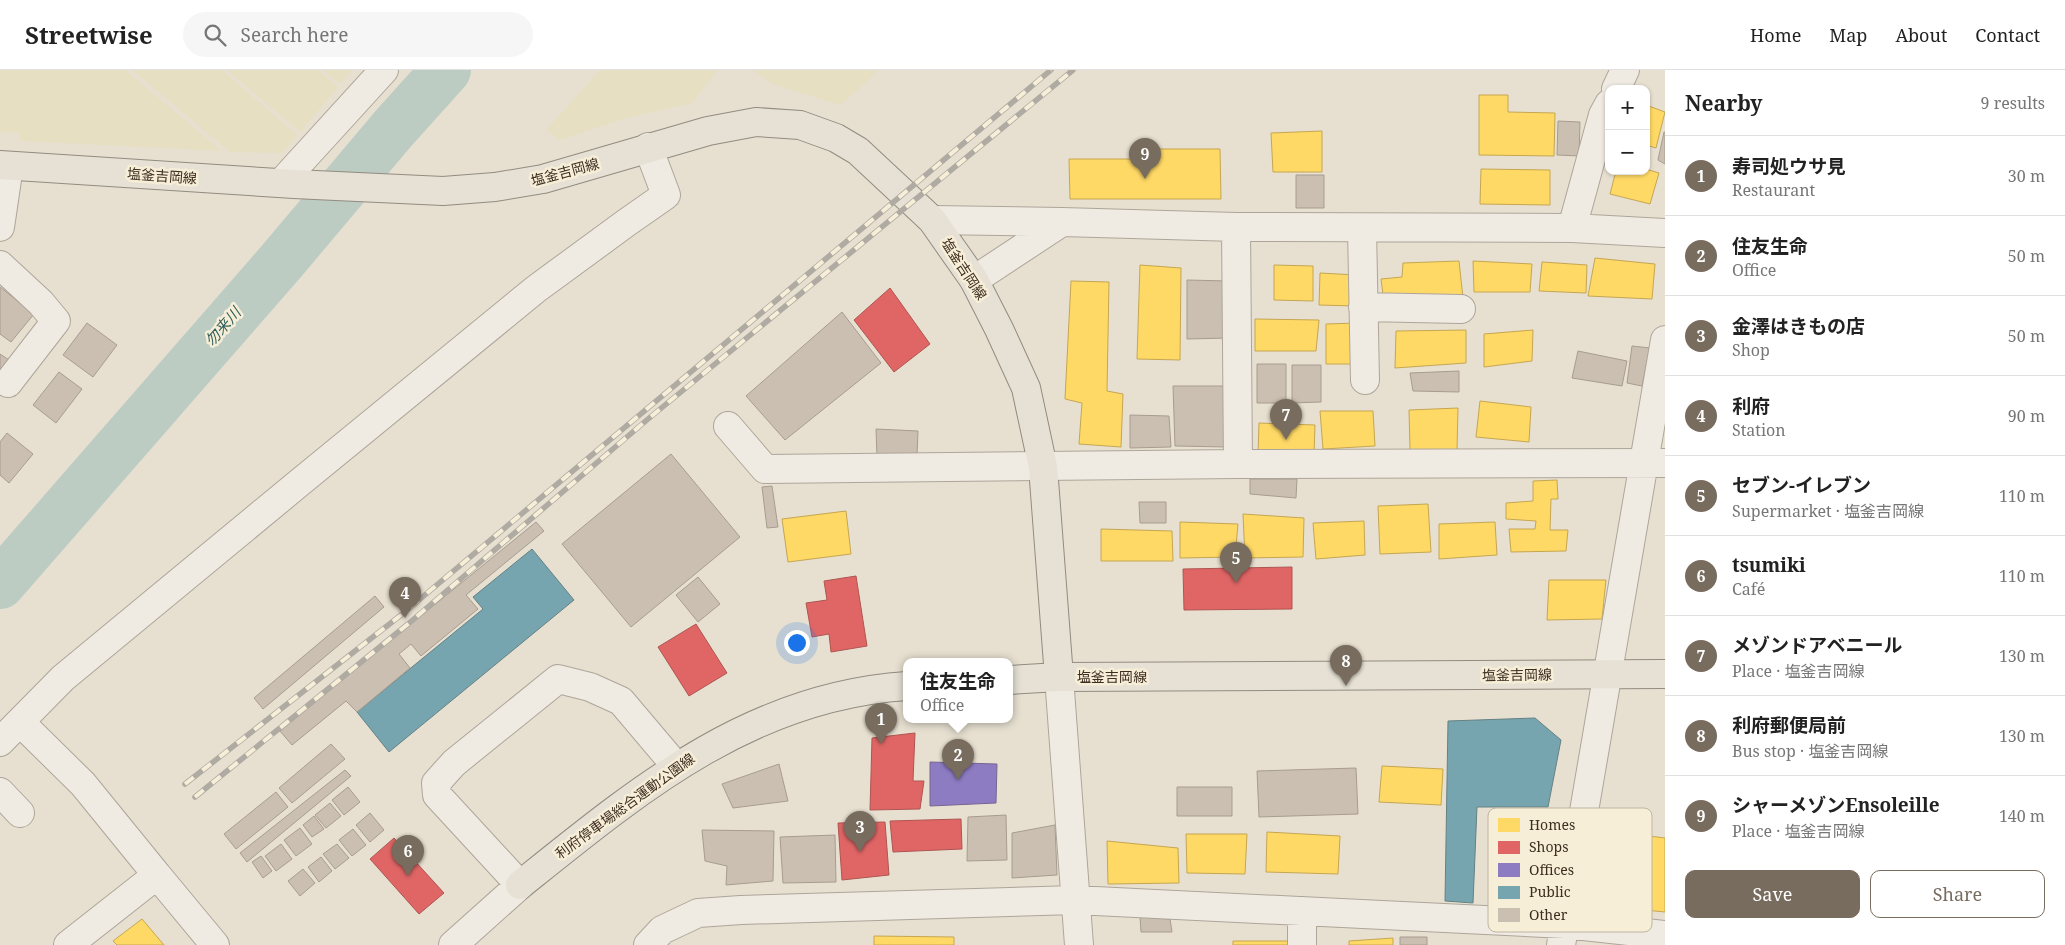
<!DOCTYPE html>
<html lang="en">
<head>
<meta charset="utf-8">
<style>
	:root { --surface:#fff; --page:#f6f6f6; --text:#222; --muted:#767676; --line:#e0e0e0; --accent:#786c5e }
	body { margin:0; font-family:"Noto Serif","Noto Sans JP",serif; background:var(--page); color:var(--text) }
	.controls { position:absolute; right:15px; top:15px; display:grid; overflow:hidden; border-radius:10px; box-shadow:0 1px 4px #0004 }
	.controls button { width:45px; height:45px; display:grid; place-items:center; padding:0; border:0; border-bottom:1px solid var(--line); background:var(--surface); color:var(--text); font:25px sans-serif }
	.you { position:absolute; left:796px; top:572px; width:18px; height:18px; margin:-12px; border:4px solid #fff; border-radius:50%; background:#1a73e8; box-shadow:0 0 0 8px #1a73e833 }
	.badge { display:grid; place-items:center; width:32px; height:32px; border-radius:50%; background:var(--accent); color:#fff; font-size:16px; font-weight:700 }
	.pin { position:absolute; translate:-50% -41px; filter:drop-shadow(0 1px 2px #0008) }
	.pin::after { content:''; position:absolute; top:26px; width:18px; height:15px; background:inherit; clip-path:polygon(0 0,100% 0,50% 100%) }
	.popup { position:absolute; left:903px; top:588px; width:110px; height:65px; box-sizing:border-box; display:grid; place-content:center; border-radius:10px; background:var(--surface); filter:drop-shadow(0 1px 4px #0005); font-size:16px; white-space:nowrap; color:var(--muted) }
	.popup b { font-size:19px; color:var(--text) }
	.popup::after { content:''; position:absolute; left:50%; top:100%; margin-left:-10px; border:10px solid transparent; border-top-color:var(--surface) }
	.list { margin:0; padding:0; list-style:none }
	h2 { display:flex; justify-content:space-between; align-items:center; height:65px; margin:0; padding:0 20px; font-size:21px }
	h2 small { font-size:16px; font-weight:400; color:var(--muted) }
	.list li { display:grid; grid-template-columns:32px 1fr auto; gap:15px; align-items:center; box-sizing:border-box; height:80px; padding:0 20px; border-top:1px solid var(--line) }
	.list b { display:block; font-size:19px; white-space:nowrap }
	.list p { margin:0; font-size:16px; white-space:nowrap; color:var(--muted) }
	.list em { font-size:16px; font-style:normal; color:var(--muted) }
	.actions { display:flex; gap:10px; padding:15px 20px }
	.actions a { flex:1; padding:11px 0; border:1px solid var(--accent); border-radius:10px; text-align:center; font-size:18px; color:var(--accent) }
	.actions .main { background:var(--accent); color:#fff }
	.icon { flex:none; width:28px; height:28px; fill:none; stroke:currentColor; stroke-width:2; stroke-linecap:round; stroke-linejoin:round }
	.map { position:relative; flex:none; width:1665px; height:875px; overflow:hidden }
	header { display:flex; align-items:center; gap:30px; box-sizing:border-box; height:70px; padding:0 25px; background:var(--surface); border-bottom:1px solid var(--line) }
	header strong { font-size:24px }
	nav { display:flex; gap:28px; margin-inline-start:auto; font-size:18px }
	.search { width:350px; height:45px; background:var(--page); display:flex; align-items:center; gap:12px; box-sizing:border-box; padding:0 18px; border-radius:28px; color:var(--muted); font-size:19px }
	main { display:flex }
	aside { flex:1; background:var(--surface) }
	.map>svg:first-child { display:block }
	.farmland { fill:#e6dfc2 }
	.homes { fill:#ffd966; stroke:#c5a651 }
	.shops { fill:#e06666; stroke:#af5551 }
	.offices { fill:#8e7cc3; stroke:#766592 }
	.public { fill:#76a5af; stroke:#658184 }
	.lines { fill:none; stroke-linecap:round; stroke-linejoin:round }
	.river { stroke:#bcccc2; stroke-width:50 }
	.building { fill:#cbbfb2; stroke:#a89c90 }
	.minor-casing { stroke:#ada599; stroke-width:30 }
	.major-casing { stroke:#928b80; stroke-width:30 }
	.minor { stroke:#efebe3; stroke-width:28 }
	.major { stroke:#e6e1d4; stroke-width:28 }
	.rail-casing { stroke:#afaaa2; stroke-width:5.5 }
	.rail { stroke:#f7eed8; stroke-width:4; stroke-dasharray:11; stroke-linecap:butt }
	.labels { text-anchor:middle; stroke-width:5; stroke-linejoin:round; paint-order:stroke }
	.street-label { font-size:14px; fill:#3d2e20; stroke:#f7eed8 }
	.water-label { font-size:15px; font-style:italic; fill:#2f5d5a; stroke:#f7eed8 }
	.key { fill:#f7eed8; stroke:#bfb4a1; stroke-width:1 }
	.key-label { font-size:14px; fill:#3d2e20 }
</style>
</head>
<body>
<header>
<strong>Streetwise</strong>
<div class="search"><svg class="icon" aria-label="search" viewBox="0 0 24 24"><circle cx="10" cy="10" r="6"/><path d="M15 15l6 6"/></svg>Search here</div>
<nav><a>Home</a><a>Map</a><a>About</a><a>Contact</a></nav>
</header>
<main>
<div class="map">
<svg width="1665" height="875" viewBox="0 0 1665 875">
	<rect width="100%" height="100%" fill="#e7e0d1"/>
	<path class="farmland" d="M0 0H125L222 81 20 71V63L1 62 0 69Z
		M132 0H222L297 65 282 83 230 82Z
		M227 0H318L338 17 300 62Z
		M323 0H352L340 14Z
		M600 0H718L692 33 623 49 560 70 546 60Z
		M753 0H878L868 11 840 35 772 14Z"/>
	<path class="homes" d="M1479 25H1508V42L1555 43 1554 86 1479 85Z
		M1646 35 1665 42 1656 78 1646 75Z
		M1322 61V102H1273L1271 63Z
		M1145 79H1220L1221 129H1070L1069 89H1145Z
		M1481 99 1550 100V135L1480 134Z
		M1646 99 1659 103 1650 134 1610 124 1616 101H1646Z
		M1595 188 1655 194 1652 229 1588 226Z
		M1459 191 1463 228 1384 232 1381 209 1402 207 1403 193Z
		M1473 191 1532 194 1530 222H1474Z
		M1542 192 1587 195 1586 223 1539 221Z
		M1140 195 1181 198 1180 290 1137 289Z
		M1274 195 1313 196V231L1274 230Z
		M1320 203 1356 205V236L1319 235Z
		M1071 211 1109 212 1107 321 1123 324 1121 377 1079 374 1082 333 1065 329Z
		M1255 249 1319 250 1316 281H1255Z
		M1357 253 1356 294H1326V254Z
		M1466 260V293L1395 298 1396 261Z
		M1533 260 1532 291 1484 297V264Z
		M1480 331 1531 337 1529 372 1476 367Z
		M1458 338 1457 380H1410L1409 340Z
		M1320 341H1373L1375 376 1323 379Z
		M1259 353 1315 355 1314 385 1258 386Z
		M1557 410 1558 429H1551L1550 460H1568L1566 481 1511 482 1509 459H1535L1536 451 1506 449V433L1533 431V411Z
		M1428 434 1431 482 1380 484 1378 436Z
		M846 441 851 484 788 492 782 449Z
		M1243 444 1304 448 1303 487 1245 488Z
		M1364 451 1365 485 1316 489 1313 453Z
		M1180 452 1238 454 1235 487 1180 488Z
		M1495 452 1497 485 1439 489V454Z
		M1101 459 1172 461 1173 491H1101Z
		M1549 510H1606L1602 549 1547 550Z
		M1382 696 1443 699 1441 735 1379 732Z
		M1267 762 1340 766 1338 804 1266 802Z
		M1186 764H1247L1245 804 1187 803Z
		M1641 765 1665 768V842L1634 839Z
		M1107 771 1178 778 1179 813 1108 814Z
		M142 849 164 875H117L113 871Z
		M874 866 954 867V875H874Z
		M1393 868V875H1349V871Z
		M1233 871H1290L1291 875H1233Z"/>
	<path class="shops" d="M890 218 930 274 894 302 854 250Z
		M1292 497V539L1184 540 1183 499Z
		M856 506 867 576 831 582 829 564 812 567 806 533 827 530 824 511Z
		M696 554 727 603 689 626 658 577Z
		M915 663 913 711H924L920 739 870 740 872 668Z
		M961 749 962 779 893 782 890 751Z
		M885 752 889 805 842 810 838 753Z
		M394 768 444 823 419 844 370 789Z"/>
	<path class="offices" d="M930 692 997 694 996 733 930 736Z"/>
	<path class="public" d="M532 479 574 530 389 682 357 642 483 539 473 527Z
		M1535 648 1561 670 1548 737H1477L1473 833 1445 831 1448 651Z"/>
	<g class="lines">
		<path class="river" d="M0 514 280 193 393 59 446 0"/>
	</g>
	<path class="building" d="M1558 51 1580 52 1579 86 1557 85Z
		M1664 62H1665V94L1658 90Z
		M1296 105H1324V138H1296Z
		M1187 210 1229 211V268L1187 269Z
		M0 217 34 244 11 272 0 264Z
		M842 242 881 293 785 370 746 326Z
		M87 253 117 275 93 307 63 285Z
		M1632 276 1650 278 1642 316 1627 313Z
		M1578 281 1627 291 1622 316 1572 308Z
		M0 284 9 290 0 302Z
		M1257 294H1286V333H1257Z
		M1292 295H1321V332L1292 333Z
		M1459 301V322L1413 321 1410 303Z
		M59 302 82 319 56 353 33 335Z
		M1173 316H1227V377L1175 376Z
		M1130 345 1169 346 1171 377 1130 378Z
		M876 359 918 361 917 385 877 387Z
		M7 363 33 384 9 413 0 405V372Z
		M671 384 740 467 631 557 562 474Z
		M1250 409H1297L1296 428 1250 424Z
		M772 416 778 457 767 458 762 417Z
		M1139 432H1166V453H1140Z
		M536 452 544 461 466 525 478 539 421 586 411 574 399 584 410 598 357 642 346 631 292 675 280 661Z
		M698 507 720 534 698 552 676 525Z
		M375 526 384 537 263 639 254 628Z
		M331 674 345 689 292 733 279 718Z
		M779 694 788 731 733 738 722 714Z
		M1356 698 1358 744 1259 747 1257 701Z
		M345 700 351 706 247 792 240 783Z
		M348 717 360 732 344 745 332 730Z
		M1177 717H1232V746H1177Z
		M276 722 288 737 236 779 224 764Z
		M330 733 341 746 326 758 315 745Z
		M370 743 384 760 370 772 356 755Z
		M1006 745 1007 790 967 791 968 747Z
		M314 746 324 759 312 767 303 755Z
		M1055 755 1057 805 1012 808V763Z
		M300 758 312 774 296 786 284 770Z
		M353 759 366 775 352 786 339 770Z
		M702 760 774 761 773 811 726 815 727 796 705 791Z
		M835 765 836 812 783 813 780 767Z
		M281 774 292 789 276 801 265 786Z
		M337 774 349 788 335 799 323 784Z
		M261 786 272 801 263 808 252 792Z
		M321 787 332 801 319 812 308 797Z
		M303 799 315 813 300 826 288 811Z
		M1140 847 1170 849 1172 862H1141Z
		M1400 867H1427V875H1400Z"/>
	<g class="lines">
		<defs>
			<path id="minor" d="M1616 19 1625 0
				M281 113 384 0
				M932 150 1062 152
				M0 157 9 96
				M1236 157 1238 394
				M1362 158 1365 310
				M1572 158 1603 45 1609 34
				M0 195 41 233 56 251 8 313
				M974 210 1062 152 1236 157 1572 158 1665 163
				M1363 237 1461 239
				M728 356 765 399 1238 394 1665 393
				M1059 607 1079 875
				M20 652 83 714 157 805
				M0 672 63 608 299 413 536 219 626 153 666 125 648 77
				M0 722 20 743
				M1302 841V875
				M68 875 157 805 215 875
				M453 875 520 815 437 725 436 713 454 693 558 609 590 617 621 631 676 696
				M648 875 662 860 698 843 741 840 1075 830 1565 854 1665 865
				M1561 875 1665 270"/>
			<path id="major" d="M0 95 294 114 443 121 495 117 543 109 708 61 756 52 800 55 836 68 858 81 932 150 974 210 999 259 1026 318 1043 397 1059 607
				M1009 610 1059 607 1665 604
				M520 815C637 721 750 626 907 616"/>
		</defs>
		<use href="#minor" class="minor-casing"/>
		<use href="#major" class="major-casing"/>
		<use href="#minor" class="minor"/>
		<use href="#major" class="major"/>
		<defs>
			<path id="rail" d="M185 714 401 545 1051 0
				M195 727 408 554 648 349 1073 0"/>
		</defs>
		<use href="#rail" class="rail-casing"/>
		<use href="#rail" class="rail"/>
	</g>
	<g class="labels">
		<g class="street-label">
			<text transform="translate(565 102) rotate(-15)" y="5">塩釜吉岡線</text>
			<text transform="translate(162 106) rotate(4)" y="5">塩釜吉岡線</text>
			<text transform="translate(964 199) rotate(57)" y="5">塩釜吉岡線</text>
			<text transform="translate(1517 605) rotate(-1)" y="5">塩釜吉岡線</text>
			<text x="1112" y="612">塩釜吉岡線</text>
			<text transform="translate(625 736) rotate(-36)" y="5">利府停車場総合運動公園線</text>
		</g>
		<g class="water-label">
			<text transform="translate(223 257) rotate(-49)" y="5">勿来川</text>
		</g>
	</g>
	<rect x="1488" y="738" width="164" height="124" rx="8" class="key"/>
	<rect x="1498" y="748" width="22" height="14" fill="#ffd966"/>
	<rect x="1498" y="771" width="22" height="13" fill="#e06666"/>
	<rect x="1498" y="793" width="22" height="14" fill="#8e7cc3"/>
	<rect x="1498" y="816" width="22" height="13" fill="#76a5af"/>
	<rect x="1498" y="838" width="22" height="14" fill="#cbbfb2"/>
	<g class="key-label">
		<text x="1529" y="760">Homes</text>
		<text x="1529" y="782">Shops</text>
		<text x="1529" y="805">Offices</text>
		<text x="1529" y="827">Public</text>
		<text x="1529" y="850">Other</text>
	</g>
</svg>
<div class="controls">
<button>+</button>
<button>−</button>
</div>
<div class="you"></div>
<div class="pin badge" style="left:881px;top:674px">1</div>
<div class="pin badge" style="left:958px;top:710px">2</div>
<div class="popup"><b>住友生命</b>Office</div>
<div class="pin badge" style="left:860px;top:782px">3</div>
<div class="pin badge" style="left:405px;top:548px">4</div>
<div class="pin badge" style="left:1236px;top:513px">5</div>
<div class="pin badge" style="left:408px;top:806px">6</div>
<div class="pin badge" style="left:1286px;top:370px">7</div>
<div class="pin badge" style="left:1346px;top:616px">8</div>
<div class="pin badge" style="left:1145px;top:109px">9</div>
</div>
<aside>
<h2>Nearby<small>9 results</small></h2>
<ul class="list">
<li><span class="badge">1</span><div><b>寿司処ウサ見</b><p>Restaurant</p></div><em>30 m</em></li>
<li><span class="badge">2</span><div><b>住友生命</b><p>Office</p></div><em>50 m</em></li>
<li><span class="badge">3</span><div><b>金澤はきもの店</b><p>Shop</p></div><em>50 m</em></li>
<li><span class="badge">4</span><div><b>利府</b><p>Station</p></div><em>90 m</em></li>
<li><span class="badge">5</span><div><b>セブン-イレブン</b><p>Supermarket · 塩釜吉岡線</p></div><em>110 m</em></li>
<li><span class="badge">6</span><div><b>tsumiki</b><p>Café</p></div><em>110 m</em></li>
<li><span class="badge">7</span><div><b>メゾンドアベニール</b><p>Place · 塩釜吉岡線</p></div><em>130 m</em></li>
<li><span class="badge">8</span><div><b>利府郵便局前</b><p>Bus stop · 塩釜吉岡線</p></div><em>130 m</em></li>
<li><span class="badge">9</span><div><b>シャーメゾンEnsoleille</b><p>Place · 塩釜吉岡線</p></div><em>140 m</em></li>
</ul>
<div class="actions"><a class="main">Save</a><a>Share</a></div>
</aside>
</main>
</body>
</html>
